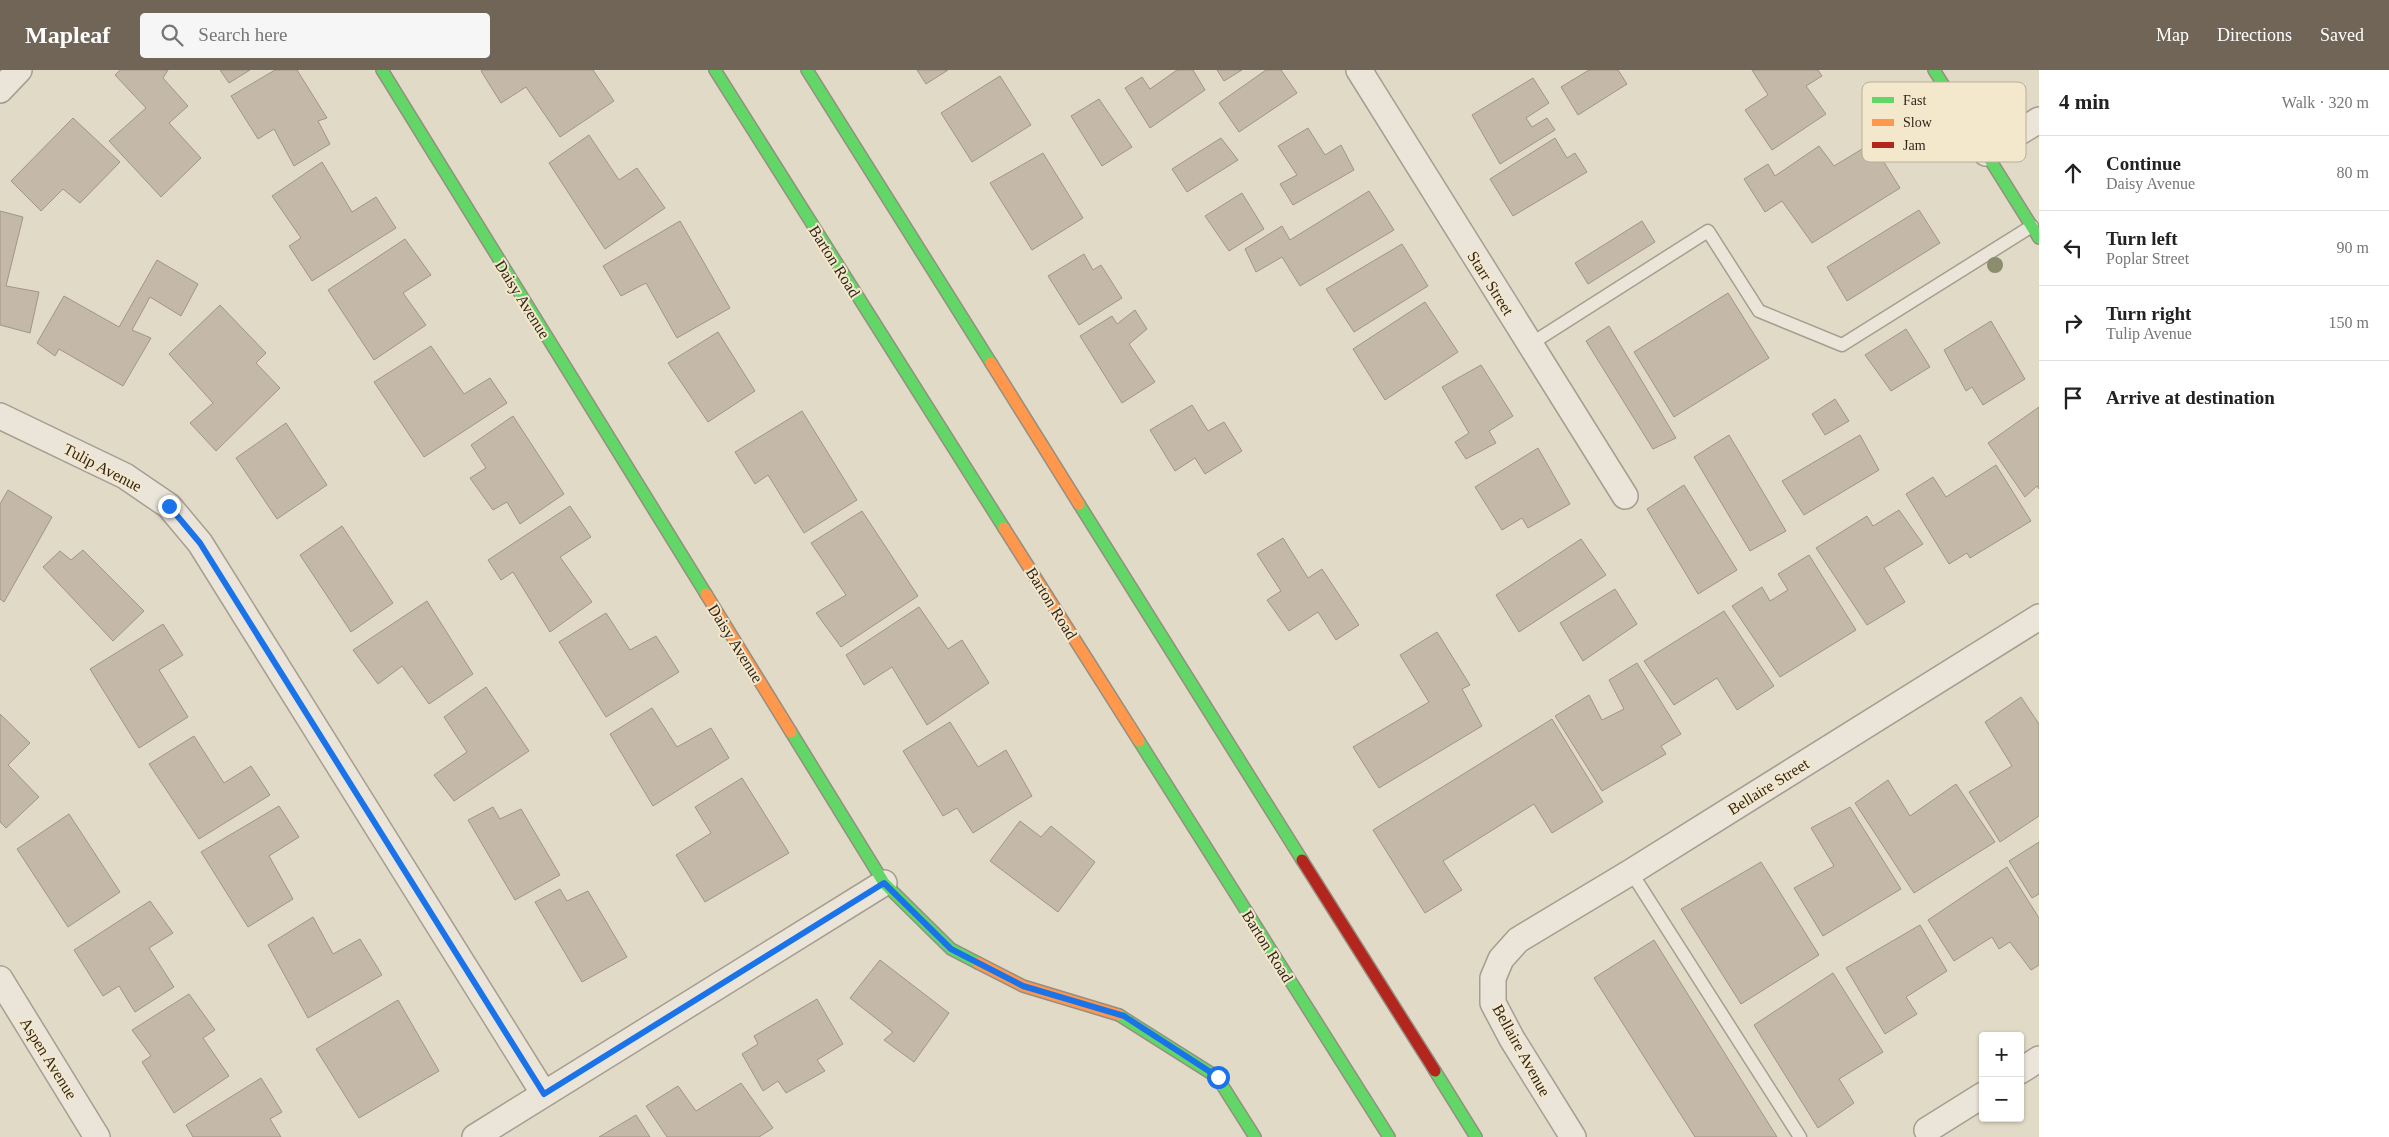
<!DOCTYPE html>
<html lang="en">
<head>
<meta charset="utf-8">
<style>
	:root { --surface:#fff; --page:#f6f6f6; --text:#222; --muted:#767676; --line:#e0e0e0; --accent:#706557 }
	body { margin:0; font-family:"Times New Roman",serif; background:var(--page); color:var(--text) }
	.controls { position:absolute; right:15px; bottom:15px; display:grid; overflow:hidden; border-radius:5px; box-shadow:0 1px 4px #0004 }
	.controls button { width:45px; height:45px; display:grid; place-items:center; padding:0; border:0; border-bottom:1px solid var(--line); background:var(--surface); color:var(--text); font:25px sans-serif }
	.stop { position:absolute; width:15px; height:15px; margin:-11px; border:4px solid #1a73e8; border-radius:50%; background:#fff }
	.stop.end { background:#1a73e8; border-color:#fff; box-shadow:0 1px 5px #0008 }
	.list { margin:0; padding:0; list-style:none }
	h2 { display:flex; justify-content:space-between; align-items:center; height:65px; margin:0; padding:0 20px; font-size:21px }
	h2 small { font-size:16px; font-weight:400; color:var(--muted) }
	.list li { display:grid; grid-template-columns:32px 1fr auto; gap:15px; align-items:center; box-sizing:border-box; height:75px; padding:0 20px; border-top:1px solid var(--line) }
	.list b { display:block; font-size:19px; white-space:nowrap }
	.list p { margin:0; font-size:16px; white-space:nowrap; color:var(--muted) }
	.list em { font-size:16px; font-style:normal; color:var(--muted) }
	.icon { flex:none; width:28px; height:28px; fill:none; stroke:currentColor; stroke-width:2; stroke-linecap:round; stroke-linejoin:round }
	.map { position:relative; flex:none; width:2039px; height:1067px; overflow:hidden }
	header { display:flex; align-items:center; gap:30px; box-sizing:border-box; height:70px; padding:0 25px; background:var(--accent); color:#fff }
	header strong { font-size:24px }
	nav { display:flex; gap:28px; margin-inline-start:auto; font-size:18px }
	.search { width:350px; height:45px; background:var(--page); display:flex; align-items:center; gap:12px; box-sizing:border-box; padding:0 18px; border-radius:5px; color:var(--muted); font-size:19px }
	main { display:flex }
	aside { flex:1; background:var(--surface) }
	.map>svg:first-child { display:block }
	.building { fill:#c4b8a8; stroke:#a19587 }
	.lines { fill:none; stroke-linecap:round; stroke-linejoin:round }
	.lane-casing { stroke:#a69e91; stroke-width:15 }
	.street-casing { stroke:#a69e91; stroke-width:28 }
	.fast-casing { stroke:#958e81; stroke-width:14 }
	.slow-casing { stroke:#958e81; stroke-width:14 }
	.jam-casing { stroke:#958e81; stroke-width:14 }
	.lane { stroke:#eae4d9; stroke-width:12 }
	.street { stroke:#eae4d9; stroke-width:25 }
	.fast { stroke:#63d668; stroke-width:11 }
	.slow { stroke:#ff974d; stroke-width:11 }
	.jam { stroke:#b3261e; stroke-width:11 }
	.tree { fill:#8b8e6c }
	.route { stroke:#1a73e8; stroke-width:6 }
	.labels { text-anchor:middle; stroke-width:4; stroke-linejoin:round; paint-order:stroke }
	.street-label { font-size:16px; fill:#33261b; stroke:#f4e8cc }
	.key { fill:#f4e8cc; stroke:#baae97; stroke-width:1 }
	.key-label { font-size:14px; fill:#33261b }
</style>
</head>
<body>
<header>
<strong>Mapleaf</strong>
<div class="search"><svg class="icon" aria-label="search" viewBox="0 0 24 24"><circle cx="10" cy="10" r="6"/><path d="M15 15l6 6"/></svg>Search here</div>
<nav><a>Map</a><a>Directions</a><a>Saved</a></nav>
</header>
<main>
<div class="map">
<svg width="2039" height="1067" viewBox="0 0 2039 1067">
	<rect width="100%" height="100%" fill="#e1dac7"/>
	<path class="building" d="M120 0H168L163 8 188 36 169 53 201 88 161 127 109 71 146 38 115 5Z
		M220 0H250L229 13Z
		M275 0H297L327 48 318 51 330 74 294 96 274 59 258 69 231 26Z
		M483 0H593L614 31 560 67 526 17 501 33 481 1Z
		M917 0H948L926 14Z
		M1177 0H1193L1205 20 1150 58 1125 18 1142 7 1150 19Z
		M1217 0H1242L1224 11Z
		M1266 0H1281L1297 23 1239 62 1219 33Z
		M1589 0H1618L1627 14 1578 45 1561 17Z
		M1752 0H1818L1822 6 1806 16 1826 44 1772 80 1745 40 1768 25Z
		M1000 6 1031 55 972 92 941 43Z
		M1533 8 1549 33 1526 48 1532 57 1547 48 1555 60 1500 94 1472 45Z
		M1099 29 1132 77 1102 96 1071 46Z
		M73 48 120 92 80 133 63 119 41 141 11 111Z
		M1308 58 1325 85 1341 75 1354 100 1293 135 1280 114 1297 105 1278 76Z
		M589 65 619 110 637 98 665 138 605 179 549 93Z
		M1221 68 1238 90 1187 122 1172 99Z
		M1555 68 1567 88 1575 83 1587 102 1513 146 1490 109Z
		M1872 73 1900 118 1812 173 1782 131 1765 142 1744 109 1768 94 1775 106 1819 76 1834 96Z
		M1043 83 1083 148 1032 180 990 113Z
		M322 92 352 142 376 127 396 158 312 211 289 176 301 168 272 126Z
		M1369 121 1394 160 1300 216 1282 187 1256 202 1245 179 1282 156 1290 170Z
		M1242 123 1264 159 1229 181 1205 146Z
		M1919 140 1940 173 1847 231 1827 197Z
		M0 141 23 147 6 216 39 222 30 263 0 255Z
		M680 151 730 238 677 268 646 213 621 226 603 196Z
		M1642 151 1655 172 1588 214 1575 193Z
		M405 169 431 205 403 223 426 255 374 290 328 220Z
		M1402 174 1428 216 1354 262 1326 219Z
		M1084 184 1093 200 1101 195 1122 228 1079 255 1048 206Z
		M157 190 198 214 181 246 150 227 132 260 151 268 123 316 59 279 55 286 37 273 64 226 119 257Z
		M1728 223 1769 288 1674 347 1634 282Z
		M1425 232 1458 282 1385 330 1353 279Z
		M220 235 266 283 256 293 280 318 216 381 190 353 213 333 169 284Z
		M1135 240 1147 259 1129 274 1155 312 1122 333 1080 266 1112 246 1117 254Z
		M1991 251 2025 309 1983 335 1972 317 1966 321 1944 280Z
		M1609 256 1676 368 1653 379 1586 271Z
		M1906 259 1930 297 1891 321 1865 285Z
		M718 262 755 321 708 352 668 293Z
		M431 276 464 324 490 308 507 333 424 387 374 312Z
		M1481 295 1513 346 1489 361 1496 373 1466 389 1455 372 1469 363 1442 317Z
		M1835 329 1849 351 1825 365 1812 344Z
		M1192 335 1208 361 1224 352 1242 381 1205 404 1195 388 1175 401 1150 360Z
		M2039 337V419L2037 416 2025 427 1988 373Z
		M802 341 857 430 804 463 768 405 755 414 735 382Z
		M513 346 564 424 520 454 507 432 493 440 470 408 486 398 471 375Z
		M286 353 327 415 277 449 236 388Z
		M1729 365 1786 461 1750 481 1694 387Z
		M1860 365 1879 400 1804 445 1782 411Z
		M1538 378 1570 434 1528 458 1522 448 1502 460 1475 417Z
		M1996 395 2031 451 1970 488 1967 483 1949 494 1906 424 1933 407 1946 427Z
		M1684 415 1737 500 1698 524 1647 439Z
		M8 420 52 447 4 532 0 529V434Z
		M570 436 591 467 560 487 592 532 550 562 513 502 501 510 488 490Z
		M1899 440 1923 474 1884 498 1905 532 1867 555 1816 478 1867 446 1873 456Z
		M862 441 918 526 841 577 816 543 846 525 811 473Z
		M342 456 393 533 351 562 300 485Z
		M1283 468 1308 508 1322 499 1359 555 1336 570 1318 542 1289 561 1267 530 1281 521 1257 484Z
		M1581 469 1606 505 1519 562 1496 525Z
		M83 480 144 541 113 571 43 497 60 481 71 490Z
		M1809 485 1856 560 1780 607 1732 536 1762 517 1770 531 1788 520 1778 504Z
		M1615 519 1637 554 1583 591 1560 553Z
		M427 531 473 604 429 634 402 596 378 614 353 580Z
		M919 537 948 579 962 570 989 613 927 655 892 597 864 615 846 585Z
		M1724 541 1774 616 1737 640 1717 608 1674 635 1644 591Z
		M606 543 630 580 656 566 679 602 606 647 559 572Z
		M163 554 183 585 159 600 188 647 139 678 90 599Z
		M1437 562 1470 615 1462 619 1482 656 1379 718 1353 677 1429 632 1400 585Z
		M1637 593 1681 664 1661 676 1666 684 1602 721 1555 646 1589 625 1602 650 1624 639 1609 610Z
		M486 617 529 681 454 731 434 705 467 682 444 647Z
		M2021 627 2039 654V746L2000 772 1969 722 2012 696 1985 652Z
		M652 638 677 677 711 658 729 688 653 736 610 664Z
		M0 644 30 673 8 695 39 727 6 758 0 752Z
		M1552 649 1603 732 1552 763 1534 734 1443 791 1462 820 1425 843 1373 760Z
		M950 652 978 697 1006 680 1032 726 973 763 957 738 943 746 903 681Z
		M194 666 224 713 251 696 270 725 199 769 149 694Z
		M742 708 789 783 705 832 676 785 711 763 695 737Z
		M1888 710 1910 746 1956 714 1995 772 1914 823 1855 733Z
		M279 736 299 767 269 786 293 829 248 857 201 782Z
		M493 737 500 749 521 739 560 805 515 830 468 750Z
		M1850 737 1901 819 1823 866 1794 818 1834 796 1811 758Z
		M69 744 120 822 68 857 17 779Z
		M1020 751 1041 767 1051 756 1095 792 1058 842 990 791Z
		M2039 772V824L2032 828 2009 791Z
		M1761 792 1819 885 1741 934 1681 839Z
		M2007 797 2039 848V895L2031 900 2010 872 1999 879 1992 867 1954 891 1928 850Z
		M560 819 567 831 588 821 627 887 582 912 535 832Z
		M150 831 173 863 149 878 174 917 135 942 119 916 103 926 74 880Z
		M313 847 333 884 360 869 382 905 308 948 268 875Z
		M1920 855 1947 901 1906 927 1917 944 1885 964 1846 898Z
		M1654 870 1777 1067H1695L1594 908Z
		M880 890 949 943 914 992 884 970 893 962 850 928Z
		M1833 903 1883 982 1839 1009 1854 1033 1818 1058 1754 955Z
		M189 924 215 960 203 968 229 1006 174 1043 142 992 151 986 132 960Z
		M817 929 843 974 817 990 825 1001 786 1023 778 1011 763 1021 742 984 758 974 754 966Z
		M398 930 439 1001 359 1048 316 979Z
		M261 1008 282 1042 270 1049 281 1067H193L186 1055Z
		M741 1013 773 1058 759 1067H667L646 1036 678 1016 696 1041Z
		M636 1045 650 1067H599Z"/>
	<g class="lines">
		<defs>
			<path id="lane" d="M1529 275 1708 161 1759 241 1842 275 2032 156
				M1631 802 1800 1067"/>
			<path id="street" d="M1359 0 1625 426
				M0 20 19 0
				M1986 83 2039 50
				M0 346 125 406 169 436 200 473 544 1024
				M0 909 97 1067
				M2020 1001 2039 989
				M1927 1060 1983 1025
				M475 1067 884 813
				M1573 1067 1512 969 1493 933V908L1501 889 1518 870 1631 802 2039 547"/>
			<path id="fast" d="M382 0 706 524
				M715 0 1004 458
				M807 0 991 293
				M1934 0 2039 168
				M1079 434 1302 790
				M791 662 884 813 951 879 978 893
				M1139 671 1389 1067
				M1119 945 1217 1007 1255 1067
				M1435 1001 1476 1067"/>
			<path id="slow" d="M991 293 1079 434
				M1004 458 1139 671
				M706 524 791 662
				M978 893 1023 916 1119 945"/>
			<path id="jam" d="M1302 790 1435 1001"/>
		</defs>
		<use href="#lane" class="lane-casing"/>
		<use href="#street" class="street-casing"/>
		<use href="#fast" class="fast-casing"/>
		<use href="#slow" class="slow-casing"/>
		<use href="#jam" class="jam-casing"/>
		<use href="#lane" class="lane"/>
		<use href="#street" class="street"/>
		<use href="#fast" class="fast"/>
		<use href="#slow" class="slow"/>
		<use href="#jam" class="jam"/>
	</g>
	<circle class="tree" cx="1995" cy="195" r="8"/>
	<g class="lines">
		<path class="route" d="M169 436 200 473 544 1024 884 813 951 879 1023 916 1124 946 1218 1007"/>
	</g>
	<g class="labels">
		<g class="street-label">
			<text transform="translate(835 191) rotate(58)" y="6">Barton Road</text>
			<text transform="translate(1491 213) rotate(58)" y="6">Starr Street</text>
			<text transform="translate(523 229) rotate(58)" y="6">Daisy Avenue</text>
			<text transform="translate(103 397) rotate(28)" y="6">Tulip Avenue</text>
			<text transform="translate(1052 533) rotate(58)" y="6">Barton Road</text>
			<text transform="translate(736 573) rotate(58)" y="6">Daisy Avenue</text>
			<text transform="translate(1768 716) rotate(-32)" y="6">Bellaire Street</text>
			<text transform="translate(1268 876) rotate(58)" y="6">Barton Road</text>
			<text transform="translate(1522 980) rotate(61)" y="6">Bellaire Avenue</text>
			<text transform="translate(49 988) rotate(58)" y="6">Aspen Avenue</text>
		</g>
	</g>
	<rect x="1862" y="12" width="164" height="80" rx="8" class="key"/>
	<rect x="1872" y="27" width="22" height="6" fill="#63d668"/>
	<rect x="1872" y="49" width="22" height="7" fill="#ff974d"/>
	<rect x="1872" y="72" width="22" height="6" fill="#b3261e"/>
	<g class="key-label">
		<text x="1903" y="35">Fast</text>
		<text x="1903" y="57">Slow</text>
		<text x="1903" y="80">Jam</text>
	</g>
</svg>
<div class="controls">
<button>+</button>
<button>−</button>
</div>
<div class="stop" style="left:1218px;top:1007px"></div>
<div class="stop end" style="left:169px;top:436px"></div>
</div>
<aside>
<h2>4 min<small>Walk · 320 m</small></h2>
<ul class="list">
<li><svg class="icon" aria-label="ahead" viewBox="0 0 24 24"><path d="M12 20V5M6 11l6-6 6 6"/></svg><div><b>Continue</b><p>Daisy Avenue</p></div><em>80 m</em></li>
<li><svg class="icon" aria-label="left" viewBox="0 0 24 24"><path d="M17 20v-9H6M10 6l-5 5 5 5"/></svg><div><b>Turn left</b><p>Poplar Street</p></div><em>90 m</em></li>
<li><svg class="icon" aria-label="right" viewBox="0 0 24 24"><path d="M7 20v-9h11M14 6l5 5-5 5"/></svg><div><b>Turn right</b><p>Tulip Avenue</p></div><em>150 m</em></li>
<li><svg class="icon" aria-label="arrive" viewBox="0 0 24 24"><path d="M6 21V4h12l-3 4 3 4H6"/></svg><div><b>Arrive at destination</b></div></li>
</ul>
</aside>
</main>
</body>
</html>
